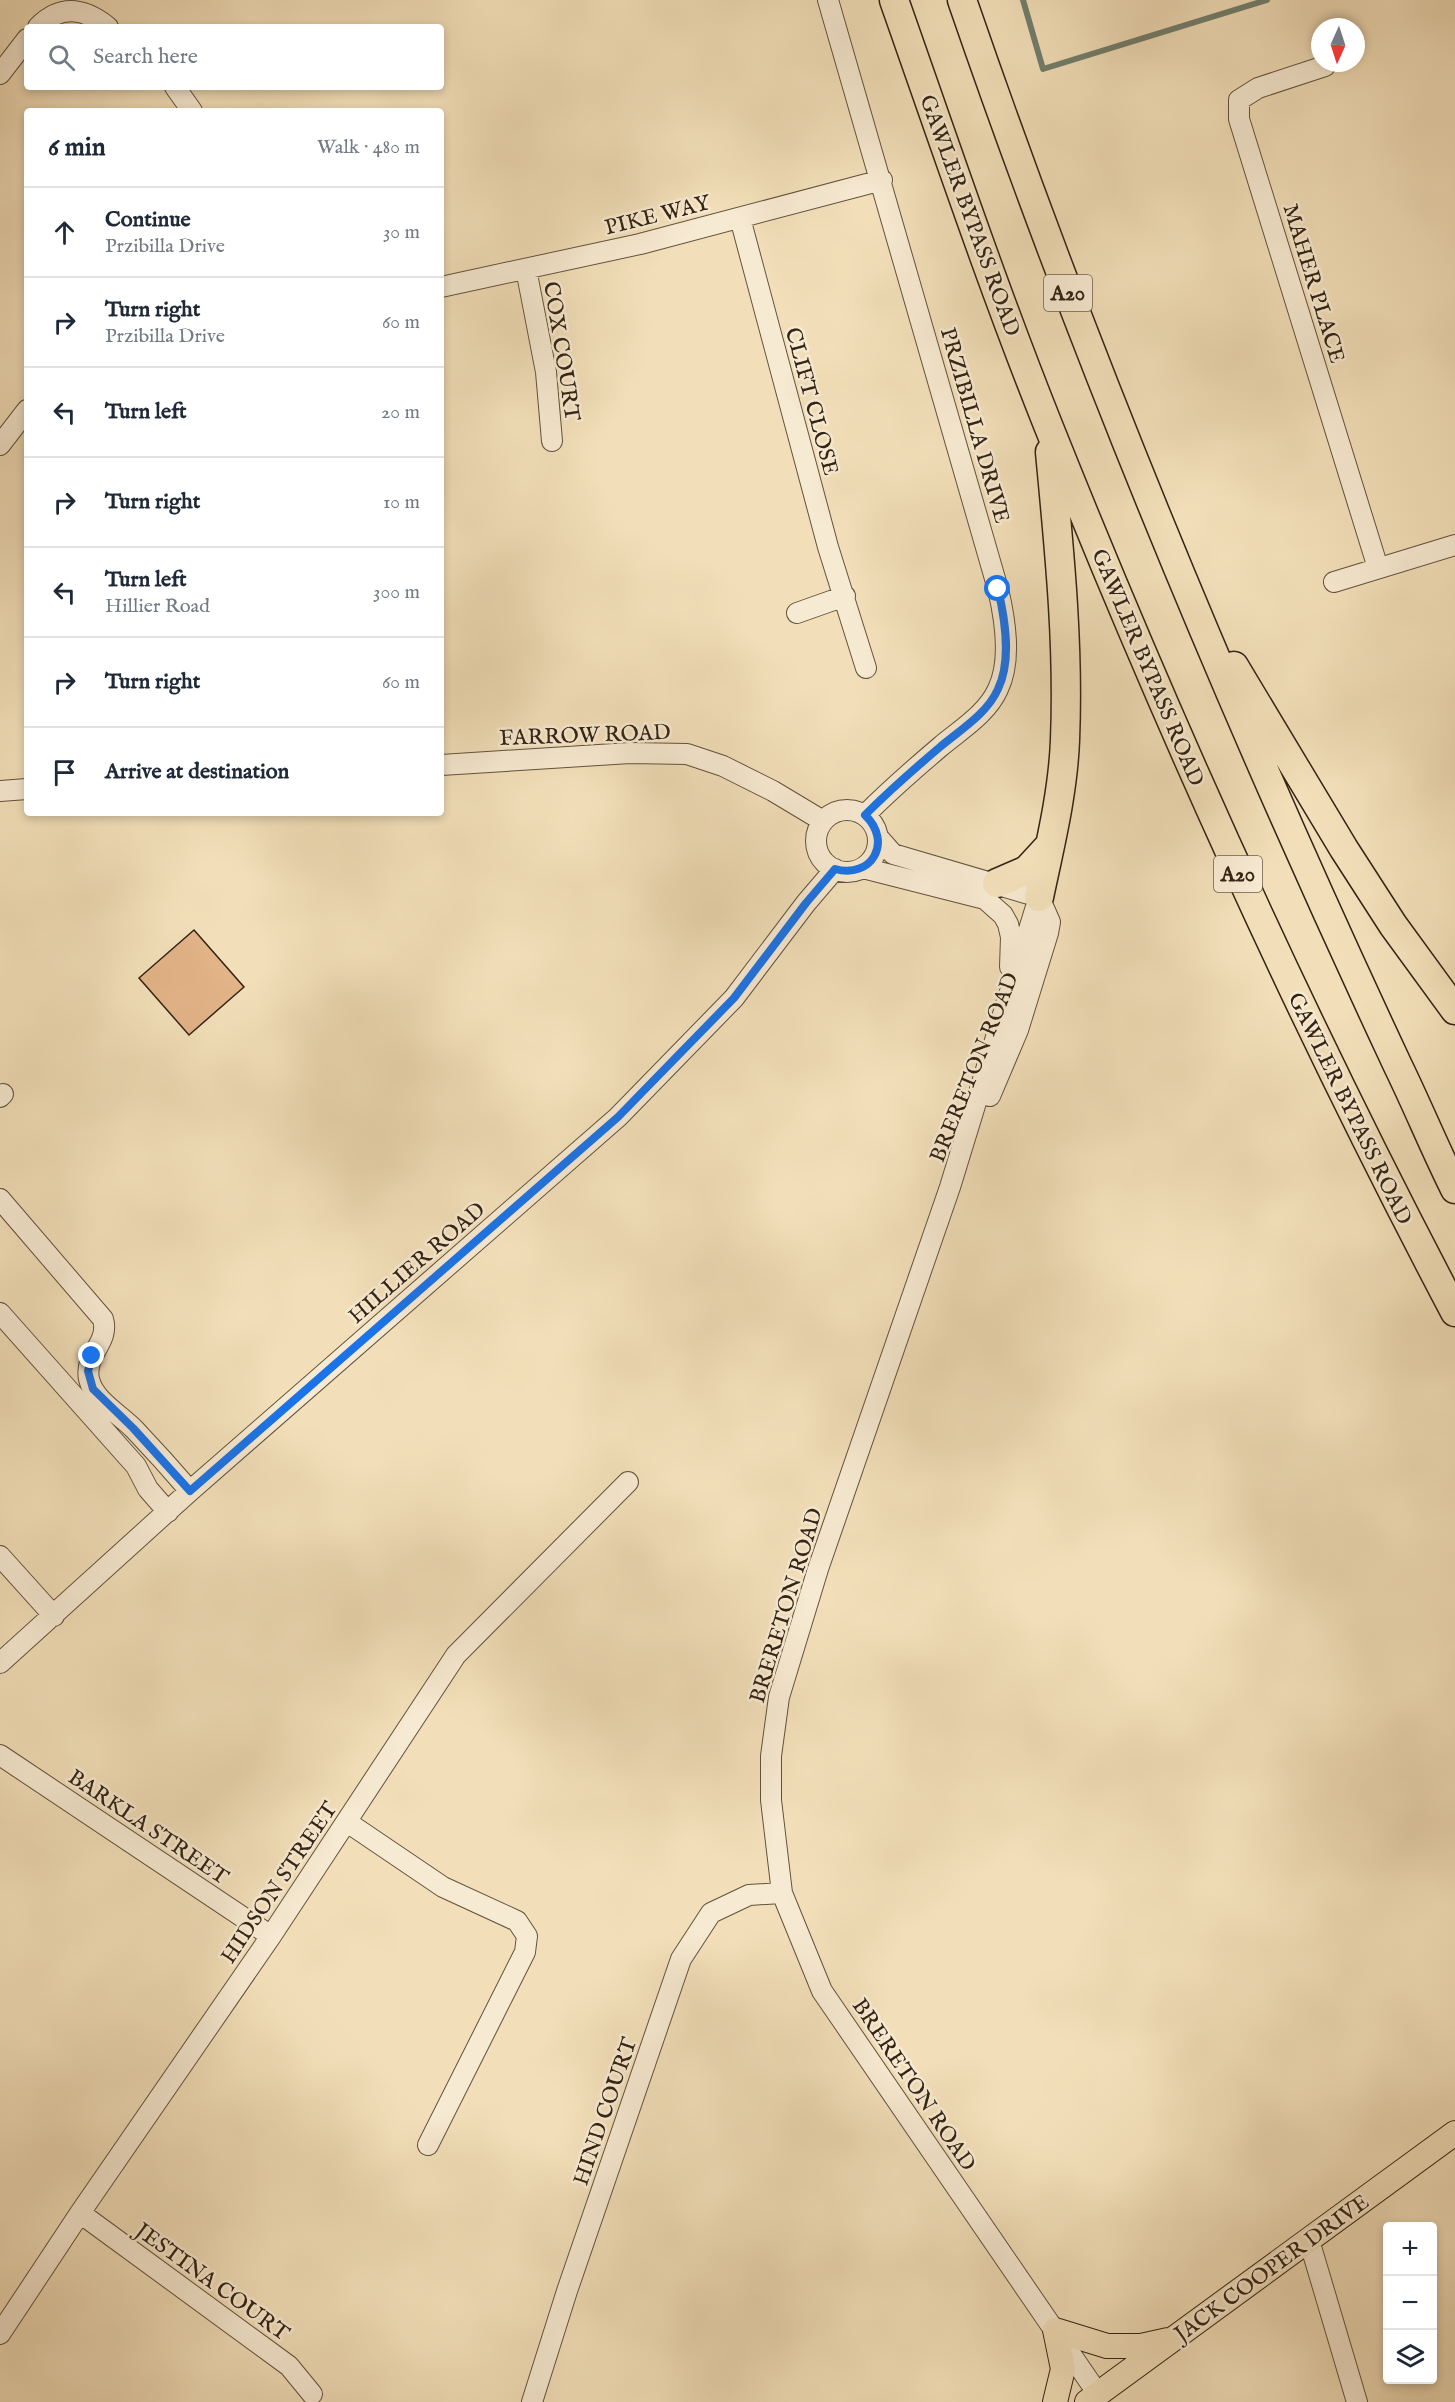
<!DOCTYPE html>
<html lang="en">
<head>
<meta charset="utf-8">
<style>
	:root { --surface:#fff; --page:#f2f2f3; --text:#1f2937; --muted:#747a83; --line:#e0e1e3 }
	body { margin:0; font-family:"IM FELL English",serif; background:var(--page); color:var(--text) }
	.controls { position:absolute; right:18px; bottom:18px; display:grid; overflow:hidden; border-radius:6px; box-shadow:0 3px 9px #0003 }
	.controls button { width:54px; height:54px; display:grid; place-items:center; padding:0; border:0; border-bottom:2px solid var(--line); background:var(--surface); color:var(--text); font:30px sans-serif }
	.compass { position:absolute; left:1311px; top:18px; width:54px; height:54px; border-radius:50%; background:var(--surface); box-shadow:0 3px 9px #0003; rotate:183deg }
	.stop { position:absolute; width:18px; height:18px; margin:-14px; border:4px solid #1a73e8; border-radius:50%; background:#fff }
	.stop.end { background:#1a73e8; border-color:#fff; box-shadow:0 2px 6px #0008 }
	.list { margin:0; padding:0; list-style:none }
	h2 { display:flex; justify-content:space-between; align-items:center; height:78px; margin:0; padding:0 24px; font-size:26px }
	h2 small { font-size:20px; font-weight:400; color:var(--muted) }
	.list li { display:grid; grid-template-columns:39px 1fr auto; gap:18px; align-items:center; box-sizing:border-box; height:90px; padding:0 24px; border-top:2px solid var(--line) }
	.list b { display:block; font-size:22px; white-space:nowrap }
	.list p { margin:0; font-size:20px; white-space:nowrap; color:var(--muted) }
	.list em { font-size:20px; font-style:normal; color:var(--muted) }
	.icon { flex:none; width:33px; height:33px; fill:none; stroke:currentColor; stroke-width:2; stroke-linecap:round; stroke-linejoin:round }
	.map { position:relative; flex:none; width:1455px; height:2402px; overflow:hidden }
	.search { position:absolute; background:var(--surface); box-shadow:0 3px 9px #0003; left:24px; top:24px; width:420px; height:66px; display:flex; align-items:center; gap:15px; box-sizing:border-box; padding:0 21px; border-radius:6px; color:var(--muted); font-size:22px }
	.panel { position:absolute; background:var(--surface); box-shadow:0 3px 9px #0003; left:24px; top:108px; width:420px; height:708px; border-radius:6px }
	.map>svg:first-child { display:block }
	.lines { fill:none; stroke-linecap:round; stroke-linejoin:round }
	.stream { stroke:#727f6e; stroke-width:6 }
	.building { fill:#e4b489; stroke:#322313; stroke-width:1.5 }
	.minor-casing { stroke:#62523c; stroke-width:22 }
	.major-casing { stroke:#322313; stroke-width:26 }
	.highway-casing { stroke:#322313; stroke-width:31 }
	.minor { stroke:#f7ead2; stroke-width:20 }
	.major { stroke:#f2dfb9; stroke-width:24 }
	.highway { stroke:#f2dfb9; stroke-width:28 }
	.route { stroke:#1a73e8; stroke-width:8 }
	.labels { text-anchor:middle; stroke-width:5; stroke-linejoin:round; paint-order:stroke }
	.shield { fill:#f7ead2; stroke:#6d5f4c; stroke-width:1.5 }
	.shield-label { font-size:21px; font-weight:bold; fill:#322313 }
	.street-label { font-size:22px; fill:#322313; stroke:#f7ead2 }
</style>
</head>
<body>
<div class="map">
<svg width="1455" height="2402" viewBox="0 0 1455 2402">
	<rect width="100%" height="100%" fill="#f2dfb9"/>
	<filter id="stains"><feTurbulence type="fractalNoise" baseFrequency=".00333" numOctaves="4"/><feColorMatrix values="0 0 0 0 .2 0 0 0 0 .09 0 0 0 0 .02 0 0 0 .5 -.17"/></filter>
	<radialGradient id="worn" r=".72"><stop offset=".6" stop-color="#630" stop-opacity="0"/><stop offset="1" stop-color="#630" stop-opacity=".3"/></radialGradient>
	<g class="lines">
		<path class="stream" d="M1023 0 1043 69 1267 0"/>
	</g>
	<path class="building" d="M194 930 244 987 189 1035 139 978Z"/>
	<g class="lines">
		<defs>
			<path id="minor" d="M828 0 998 589C1005 619 1012 660 998 689 987 714 960 730 940 747 914 769 889 791 865 815
				M38 27C61 4 84 8 108 27
				M1325 66 1258 88 1239 100V119L1378 568
				M0 74 27 39
				M175 87 192 111
				M740 218 828 547 866 668
				M526 269 546 372 552 441
				M441 287 640 244 882 180
				M0 445 27 410
				M1334 582 1455 545
				M797 613 845 596
				M441 765 630 753 687 754 723 766 773 791 823 821
				M0 791 27 789
				M816 841a31 31 0 1 1 62 0a31 31 0 1 1-62 0Z
				M878 837 893 854 1039 897 1050 922 1048 933 1018 1030 990 1096
				M863 868 985 899 1003 915 1008 924 1011 937 1010 967
				M1039 897 950 1187 818 1569 779 1697 771 1756V1800L782 1893 822 1991 1098 2394
				M0 1097 3 1094
				M0 1199 103 1319C110 1343 84 1354 89 1379 94 1401 120 1414 135 1430 154 1450 172 1470 190 1491
				M0 1313 136 1466 148 1489 168 1512
				M0 1556 54 1616
				M0 1663 190 1491 618 1117 734 998 806 903 835 869
				M0 1755 271 1936
				M347 1822 443 1887 517 1921 527 1936 525 1952 428 2145
				M80 2213 289 2366 312 2394
				M1309 2240 1357 2402
				M0 2334 80 2213 271 1936 456 1655 628 1482
				M532 2402 567 2291 681 1959 711 1913 749 1895 782 1893"/>
			<path id="major" d="M1055 2402 1063 2369 1055 2330 1107 2346H1141L1168 2340
				M1087 2402 1455 2133"/>
			<path id="highway" d="M894 0C944 142 992 285 1048 425 1169 728 1303 1024 1455 1312
				M962 0C1087 363 1235 718 1398 1066 1418 1107 1435 1149 1455 1189
				M1234 666 1344 849 1393 925 1455 1010
				M997 883 1027 870 1050 845
				M1039 897C1050 845 1063 793 1065 740 1069 643 1059 548 1050 452"/>
		</defs>
		<use href="#minor" class="minor-casing"/>
		<use href="#major" class="major-casing"/>
		<use href="#highway" class="highway-casing"/>
		<use href="#minor" class="minor"/>
		<use href="#major" class="major"/>
		<use href="#highway" class="highway"/>
	</g>
	<g class="lines">
		<path class="route" d="M92 1356 88 1371 93 1389 133 1428 190 1491 618 1117 734 998 806 903 835 869C872 879 893 842 865 815 889 791 914 769 940 747 960 730 987 714 998 689 1012 660 1005 619 998 589"/>
	</g>
	<g class="labels">
		<g class="shield">
			<rect x="1044" y="275" width="48" height="36" rx="4.5"/>
			<rect x="1214" y="856" width="48" height="36" rx="4.5"/>
		</g>
		<g class="shield-label">
			<text x="1068" y="300">A20</text>
			<text x="1238" y="881">A20</text>
		</g>
		<g class="street-label">
			<text transform="translate(657 214) rotate(-14)" y="8">PIKE WAY</text>
			<text transform="translate(971 215) rotate(70)" y="8">GAWLER BYPASS ROAD</text>
			<text transform="translate(1315 283) rotate(73)" y="8">MAHER PLACE</text>
			<text transform="translate(563 351) rotate(81)" y="8">COX COURT</text>
			<text transform="translate(813 401) rotate(75)" y="8">CLIFT CLOSE</text>
			<text transform="translate(976 425) rotate(74)" y="8">PRZIBILLA DRIVE</text>
			<text transform="translate(1149 667) rotate(67)" y="8">GAWLER BYPASS ROAD</text>
			<text transform="translate(585 734) rotate(-2)" y="8">FARROW ROAD</text>
			<text transform="translate(973 1067) rotate(-68)" y="8">BRERETON ROAD</text>
			<text transform="translate(1351 1108) rotate(64)" y="8">GAWLER BYPASS ROAD</text>
			<text transform="translate(416 1262) rotate(-41)" y="8">HILLIER ROAD</text>
			<text transform="translate(785 1605) rotate(-73)" y="8">BRERETON ROAD</text>
			<text transform="translate(149 1826) rotate(34)" y="8">BARKLA STREET</text>
			<text transform="translate(278 1882) rotate(-56)" y="8">HIDSON STREET</text>
			<text transform="translate(915 2084) rotate(56)" y="8">BRERETON ROAD</text>
			<text transform="translate(604 2111) rotate(-71)" y="8">HIND COURT</text>
			<text transform="translate(1271 2267) rotate(-36)" y="8">JACK COOPER DRIVE</text>
			<text transform="translate(213 2281) rotate(36)" y="8">JESTINA COURT</text>
		</g>
	</g>
	<rect width="100%" height="100%" filter="url(#stains)"/>
	<rect width="100%" height="100%" fill="url(#worn)"/>
</svg>
<div class="controls">
<button>+</button>
<button>−</button>
<button><svg class="icon" aria-label="layers" viewBox="0 0 24 24"><path d="M12 4l9 5-9 5-9-5zM3 14l9 5 9-5"/></svg></button>
</div>
<svg class="compass" viewBox="-18 -18 36 36"><path d="M0-13l5 13h-10z" fill="#e53935"/><path d="M0 13l5-13h-10z" fill="#747a83"/></svg>
<div class="stop" style="left:998px;top:589px"></div>
<div class="stop end" style="left:92px;top:1356px"></div>
<div class="search"><svg class="icon" aria-label="search" viewBox="0 0 24 24"><circle cx="10" cy="10" r="6"/><path d="M15 15l6 6"/></svg>Search here</div>
<section class="panel">
<h2>6 min<small>Walk · 480 m</small></h2>
<ul class="list">
<li><svg class="icon" aria-label="ahead" viewBox="0 0 24 24"><path d="M12 20V5M6 11l6-6 6 6"/></svg><div><b>Continue</b><p>Przibilla Drive</p></div><em>30 m</em></li>
<li><svg class="icon" aria-label="right" viewBox="0 0 24 24"><path d="M7 20v-9h11M14 6l5 5-5 5"/></svg><div><b>Turn right</b><p>Przibilla Drive</p></div><em>60 m</em></li>
<li><svg class="icon" aria-label="left" viewBox="0 0 24 24"><path d="M17 20v-9H6M10 6l-5 5 5 5"/></svg><div><b>Turn left</b></div><em>20 m</em></li>
<li><svg class="icon" aria-label="right" viewBox="0 0 24 24"><path d="M7 20v-9h11M14 6l5 5-5 5"/></svg><div><b>Turn right</b></div><em>10 m</em></li>
<li><svg class="icon" aria-label="left" viewBox="0 0 24 24"><path d="M17 20v-9H6M10 6l-5 5 5 5"/></svg><div><b>Turn left</b><p>Hillier Road</p></div><em>300 m</em></li>
<li><svg class="icon" aria-label="right" viewBox="0 0 24 24"><path d="M7 20v-9h11M14 6l5 5-5 5"/></svg><div><b>Turn right</b></div><em>60 m</em></li>
<li><svg class="icon" aria-label="arrive" viewBox="0 0 24 24"><path d="M6 21V4h12l-3 4 3 4H6"/></svg><div><b>Arrive at destination</b></div></li>
</ul>
</section>
</div>
</body>
</html>
